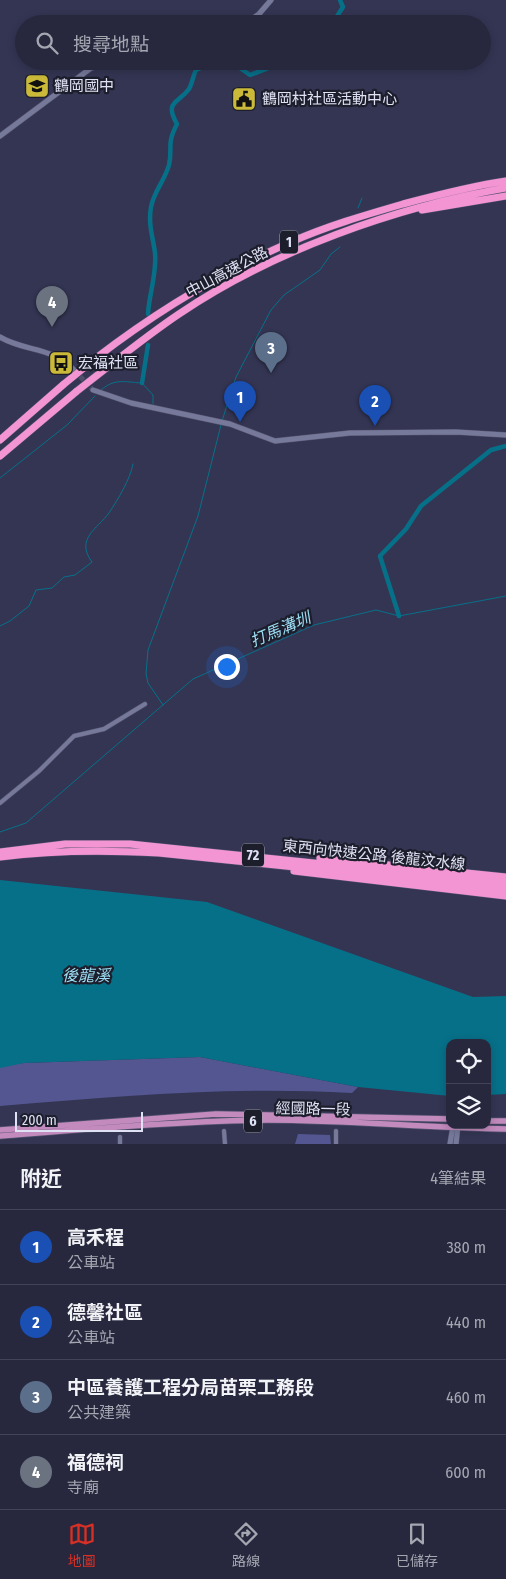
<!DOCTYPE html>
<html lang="zh-TW">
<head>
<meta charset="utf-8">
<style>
	:root { --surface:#27283e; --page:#333449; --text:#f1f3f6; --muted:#a4a6b0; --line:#434458; --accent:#d93025 }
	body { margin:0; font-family:"Fira Sans Condensed","Noto Sans TC",sans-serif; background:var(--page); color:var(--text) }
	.controls { position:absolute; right:15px; bottom:15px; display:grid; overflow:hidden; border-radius:10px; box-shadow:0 2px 8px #0003 }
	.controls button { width:45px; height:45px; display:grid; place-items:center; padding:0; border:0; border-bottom:1px solid var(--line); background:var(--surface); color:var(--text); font:25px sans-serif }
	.scale { position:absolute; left:15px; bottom:12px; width:128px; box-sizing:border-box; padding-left:5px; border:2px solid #dfe1f4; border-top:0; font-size:14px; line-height:18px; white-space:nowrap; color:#dfe1f4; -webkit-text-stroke:4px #1d1e2c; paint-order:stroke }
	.you { position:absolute; left:226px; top:666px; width:18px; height:18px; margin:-12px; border:4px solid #fff; border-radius:50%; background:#1a73e8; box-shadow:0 0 0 8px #1a73e833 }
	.badge { display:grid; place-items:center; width:32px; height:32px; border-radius:50%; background:var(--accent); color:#fff; font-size:16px; font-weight:700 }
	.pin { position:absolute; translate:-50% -41px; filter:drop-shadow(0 1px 2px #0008) }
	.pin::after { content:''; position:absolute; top:26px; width:18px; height:15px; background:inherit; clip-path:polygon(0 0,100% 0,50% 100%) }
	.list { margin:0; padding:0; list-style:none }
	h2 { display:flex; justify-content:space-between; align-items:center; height:65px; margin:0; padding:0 20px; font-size:21px }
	h2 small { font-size:16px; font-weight:400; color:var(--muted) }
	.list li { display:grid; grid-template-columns:32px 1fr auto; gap:15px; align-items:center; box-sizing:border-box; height:75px; padding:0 20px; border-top:1px solid var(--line) }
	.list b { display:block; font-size:19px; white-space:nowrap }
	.list p { margin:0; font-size:16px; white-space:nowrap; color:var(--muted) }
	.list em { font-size:16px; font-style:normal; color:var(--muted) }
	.icon { flex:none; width:28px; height:28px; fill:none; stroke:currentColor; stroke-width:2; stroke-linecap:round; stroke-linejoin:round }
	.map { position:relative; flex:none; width:506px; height:1144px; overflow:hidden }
	.search { position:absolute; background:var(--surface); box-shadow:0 2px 8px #0003; left:15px; right:15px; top:15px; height:55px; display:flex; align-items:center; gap:12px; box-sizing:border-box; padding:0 18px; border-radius:28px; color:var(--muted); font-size:19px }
	.sheet { height:365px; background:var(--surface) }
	nav { display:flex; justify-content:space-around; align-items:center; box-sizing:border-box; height:70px; border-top:1px solid var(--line); background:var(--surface); font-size:14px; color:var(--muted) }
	nav a { display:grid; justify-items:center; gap:2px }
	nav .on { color:var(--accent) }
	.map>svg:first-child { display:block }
	.green { fill:#545691 }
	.water { fill:#077089 }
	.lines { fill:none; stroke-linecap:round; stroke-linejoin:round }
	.stream { stroke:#077089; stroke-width:1 }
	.canal { stroke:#077089; stroke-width:4.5 }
	.secondary-tunnel { stroke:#4e4f6b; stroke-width:5; stroke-dasharray:5 2.5; stroke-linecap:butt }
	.street-casing { stroke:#53536d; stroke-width:5 }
	.secondary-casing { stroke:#53536d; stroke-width:6 }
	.primary-casing { stroke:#53536d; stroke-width:7 }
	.highway-casing { stroke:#53536d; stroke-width:8 }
	.street { stroke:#77799b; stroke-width:4 }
	.secondary { stroke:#77799b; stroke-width:5 }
	.primary { stroke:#c28abd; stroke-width:5.5 }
	.highway { stroke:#f495d3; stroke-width:7 }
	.highway-bridge-casing { stroke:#53536d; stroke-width:8; stroke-linecap:butt }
	.highway-bridge { stroke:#f495d3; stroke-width:7 }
	.labels { text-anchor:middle; stroke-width:4.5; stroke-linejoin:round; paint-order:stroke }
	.shield { fill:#1d1e2c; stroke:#a5a6b8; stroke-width:1 }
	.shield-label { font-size:14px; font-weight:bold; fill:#dfe1f4 }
	.poi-label { font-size:15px; fill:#dfe1f4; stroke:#1d1e2c; text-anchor:start }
	.street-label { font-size:15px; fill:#dfe1f4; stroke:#1d1e2c }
	.water-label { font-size:16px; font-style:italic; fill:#9cddf3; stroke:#1d1e2c }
</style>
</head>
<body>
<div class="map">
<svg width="506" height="1144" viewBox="0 0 506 1144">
	<rect width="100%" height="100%" fill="#343553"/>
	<path class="green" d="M200 1057 358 1087 352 1093C232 1086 119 1096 0 1106V1066L24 1063Z
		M298 1134 330 1135 331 1144H295Z"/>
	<path class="water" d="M0 880 207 902 473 997 506 996V1094L487 1095V1043H450V1096L358 1087 200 1057 24 1063 0 1068Z"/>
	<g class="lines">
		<path class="stream" d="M358 208 362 198
			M101 390C115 378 124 382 142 383L153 395V404
			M222 421 236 377 271 310 284 295 320 270 331 254 340 247
			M0 478 67 425 95 396
			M0 626 10 621 29 606 36 590 52 588 64 577 75 575 92 562C75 539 97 529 109 513 118 499 130 480 133 464
			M163 705 148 683 146 674 148 650 198 516 221 425
			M0 832 26 823 193 679 314 625 376 610 399 616 506 596"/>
		<path class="canal" d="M332 24 343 7 340 0
			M230 61 250 75 287 61
			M148 314C149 294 157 274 155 253 153 237 148 225 151 207 154 191 165 180 169 165 173 147 166 145 177 124 164 101 178 104 189 89 192 84 193 76 196 70L218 61
			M142 383 148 345
			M399 616 380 556 406 529 421 506 491 450 506 446"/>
		<path class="secondary-tunnel" d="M75 371 93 390"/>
		<defs>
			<path id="street" d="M0 803 39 771 74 736 104 729 145 704
				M224 1131 225 1144
				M120 1137V1144
				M336 1144V1131"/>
			<path id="secondary" d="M245 24 259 14 271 0
				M0 136 91 68 117 61
				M0 337C25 352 52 346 74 370
				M93 390 131 403 230 424 275 441 350 433 456 432 506 435
				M450 1144 453 1126
				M456 1144 458 1125"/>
			<path id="primary" d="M487 1121H506
				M0 1130 216 1114 450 1119
				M0 1136C89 1129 179 1121 268 1120 348 1120 427 1128 506 1129"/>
			<path id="highway" d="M422 210 506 196
				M96 358C156 312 222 272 291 242 327 226 365 215 403 204 437 195 471 186 506 181
				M109 366C132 348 155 330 179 314 272 251 396 207 506 188
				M0 440 64 384
				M0 456 77 391
				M0 852 65 844H130L506 883
				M0 857C53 850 105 850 159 853L506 889
				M320 858 506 877
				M294 871 506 896"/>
		</defs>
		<use href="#street" class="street-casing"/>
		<use href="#secondary" class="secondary-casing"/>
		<use href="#primary" class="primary-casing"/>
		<use href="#highway" class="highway-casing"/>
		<use href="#street" class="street"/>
		<use href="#secondary" class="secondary"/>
		<use href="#primary" class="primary"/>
		<use href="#highway" class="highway"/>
		<defs>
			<path id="highway-bridge" d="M64 384 96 358
				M77 391 109 366"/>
		</defs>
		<use href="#highway-bridge" class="highway-bridge-casing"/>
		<use href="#highway-bridge" class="highway-bridge"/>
	</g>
	<defs>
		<symbol id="school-square" viewBox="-11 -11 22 22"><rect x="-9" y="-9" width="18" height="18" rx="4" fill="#cbba39" stroke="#1d1e2c"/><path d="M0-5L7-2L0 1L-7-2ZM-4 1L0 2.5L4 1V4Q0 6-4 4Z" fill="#111"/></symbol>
		<symbol id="civic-square" viewBox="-11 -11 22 22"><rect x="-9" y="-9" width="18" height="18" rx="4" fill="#cbba39" stroke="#1d1e2c"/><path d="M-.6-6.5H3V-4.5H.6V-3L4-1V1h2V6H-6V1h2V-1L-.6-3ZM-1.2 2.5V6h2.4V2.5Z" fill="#111"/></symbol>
		<symbol id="bus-square" viewBox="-11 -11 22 22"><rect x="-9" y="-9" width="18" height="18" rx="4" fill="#cbba39" stroke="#1d1e2c"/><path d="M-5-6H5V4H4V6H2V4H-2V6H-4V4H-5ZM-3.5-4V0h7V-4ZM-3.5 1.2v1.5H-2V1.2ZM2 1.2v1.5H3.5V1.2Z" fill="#111"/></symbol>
	</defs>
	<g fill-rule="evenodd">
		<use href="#school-square" x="23" y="72" width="28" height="28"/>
		<use href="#civic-square" x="230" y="85" width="28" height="28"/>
		<use href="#bus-square" x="47" y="349" width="28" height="28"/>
	</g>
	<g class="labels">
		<g class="shield">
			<rect x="280" y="230.5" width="18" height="23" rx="4"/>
			<rect x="242" y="843.5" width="22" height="23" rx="4"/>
			<rect x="244" y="1109.5" width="18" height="23" rx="4"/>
		</g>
		<g class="shield-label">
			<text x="289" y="247">1</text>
			<text x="253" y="860">72</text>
			<text x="253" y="1126">6</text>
		</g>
		<g class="poi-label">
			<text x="54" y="91">鶴岡國中</text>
			<text x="262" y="104">鶴岡村社區活動中心</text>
			<text x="78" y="368">宏福社區</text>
		</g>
		<g class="street-label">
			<text transform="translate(227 272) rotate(-28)" y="5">中山高速公路</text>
			<text transform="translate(374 855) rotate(6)" y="5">東西向快速公路 後龍汶水線</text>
			<text transform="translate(313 1109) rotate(1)" y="5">經國路一段</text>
		</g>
		<g class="water-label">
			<text transform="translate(280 629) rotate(-23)" y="6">打馬溝圳</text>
			<text x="86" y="981">後龍溪</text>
		</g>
	</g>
</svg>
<div class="controls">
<button><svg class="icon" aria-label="locate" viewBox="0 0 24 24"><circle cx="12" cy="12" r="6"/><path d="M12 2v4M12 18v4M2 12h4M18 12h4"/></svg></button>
<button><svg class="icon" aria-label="layers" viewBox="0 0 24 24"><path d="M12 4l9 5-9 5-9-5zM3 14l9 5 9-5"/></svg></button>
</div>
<div class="scale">200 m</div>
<div class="you"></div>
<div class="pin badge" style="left:240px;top:422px;background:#1a4fb4">1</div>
<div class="pin badge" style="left:375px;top:426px;background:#1a4fb4">2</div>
<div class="pin badge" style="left:271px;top:373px;background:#5c6f8a">3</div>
<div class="pin badge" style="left:52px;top:327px;background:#6b7280">4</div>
<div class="search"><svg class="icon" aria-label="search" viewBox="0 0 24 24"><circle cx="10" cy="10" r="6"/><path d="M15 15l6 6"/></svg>搜尋地點</div>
</div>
<section class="sheet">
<h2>附近<small>4筆結果</small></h2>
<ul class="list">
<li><span class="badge" style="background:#1a4fb4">1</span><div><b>高禾程</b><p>公車站</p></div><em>380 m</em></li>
<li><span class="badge" style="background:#1a4fb4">2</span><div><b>德馨社區</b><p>公車站</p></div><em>440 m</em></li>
<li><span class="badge" style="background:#5c6f8a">3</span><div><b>中區養護工程分局苗栗工務段</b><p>公共建築</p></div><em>460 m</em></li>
<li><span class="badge" style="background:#6b7280">4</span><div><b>福德祠</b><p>寺廟</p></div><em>600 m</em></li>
</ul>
</section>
<nav>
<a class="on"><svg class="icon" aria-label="map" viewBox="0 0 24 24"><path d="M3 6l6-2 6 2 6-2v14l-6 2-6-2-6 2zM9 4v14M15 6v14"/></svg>地圖</a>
<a><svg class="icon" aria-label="directions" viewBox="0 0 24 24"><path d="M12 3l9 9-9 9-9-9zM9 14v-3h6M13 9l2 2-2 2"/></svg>路線</a>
<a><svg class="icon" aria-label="saved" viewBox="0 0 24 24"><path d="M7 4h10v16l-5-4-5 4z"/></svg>已儲存</a>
</nav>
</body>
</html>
